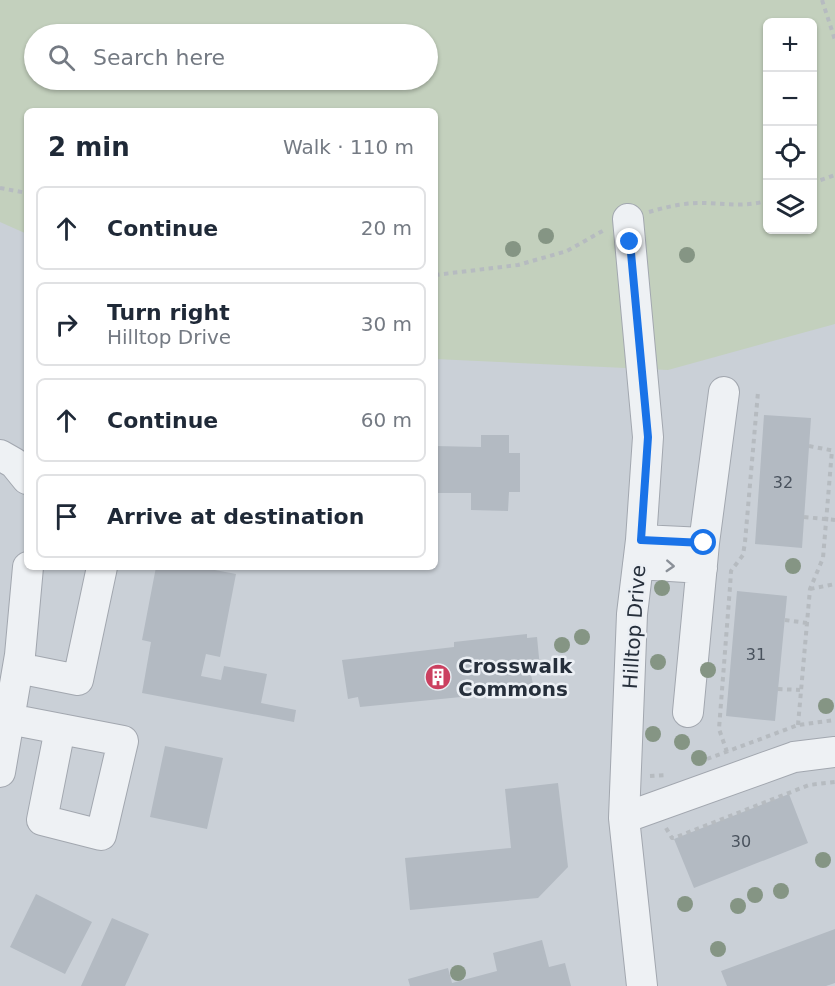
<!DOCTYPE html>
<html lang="en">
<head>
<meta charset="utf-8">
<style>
	:root { --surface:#fff; --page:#f6f6f7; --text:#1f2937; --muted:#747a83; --line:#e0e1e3 }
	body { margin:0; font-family:"DejaVu Sans",sans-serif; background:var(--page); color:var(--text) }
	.controls { position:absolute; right:18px; top:18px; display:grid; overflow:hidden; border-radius:9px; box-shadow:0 2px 4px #0004 }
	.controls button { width:54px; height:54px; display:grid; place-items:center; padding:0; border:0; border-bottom:2px solid var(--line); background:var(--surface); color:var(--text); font:30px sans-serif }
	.stop { position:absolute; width:18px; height:18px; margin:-14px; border:4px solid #1a73e8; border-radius:50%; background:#fff }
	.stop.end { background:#1a73e8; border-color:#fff; box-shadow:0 2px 6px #0008 }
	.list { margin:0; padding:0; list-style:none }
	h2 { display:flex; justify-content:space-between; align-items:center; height:78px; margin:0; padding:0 24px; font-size:26px }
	h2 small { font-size:20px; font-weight:400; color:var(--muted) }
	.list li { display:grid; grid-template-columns:39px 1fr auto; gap:18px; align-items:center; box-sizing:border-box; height:84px; margin:0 12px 12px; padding:0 12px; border:2px solid var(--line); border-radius:9px }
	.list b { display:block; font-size:22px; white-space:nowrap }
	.list p { margin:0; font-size:20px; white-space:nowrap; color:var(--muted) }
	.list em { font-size:20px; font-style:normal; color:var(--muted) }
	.icon { flex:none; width:33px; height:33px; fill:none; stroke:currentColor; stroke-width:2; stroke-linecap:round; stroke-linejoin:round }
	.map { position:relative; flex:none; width:835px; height:986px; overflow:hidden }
	.search { position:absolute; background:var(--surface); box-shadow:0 2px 4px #0004; left:24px; top:24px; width:414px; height:66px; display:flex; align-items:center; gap:15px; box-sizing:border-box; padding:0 21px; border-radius:33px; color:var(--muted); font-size:22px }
	.panel { position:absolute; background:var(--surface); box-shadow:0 2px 4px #0004; left:24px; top:108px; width:414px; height:462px; border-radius:9px }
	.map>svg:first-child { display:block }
	.built { fill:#cad0d7; fill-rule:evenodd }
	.green { fill:#c3d0bd; fill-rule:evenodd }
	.building { fill:#b3bac2 }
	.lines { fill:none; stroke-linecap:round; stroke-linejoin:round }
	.minor-casing { stroke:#a2a7af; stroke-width:32 }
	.path { stroke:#b6bbc0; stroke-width:4; stroke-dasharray:4.5 4.5; stroke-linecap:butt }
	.minor { stroke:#eef1f4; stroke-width:30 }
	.tree { fill:#859584 }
	.oneway { stroke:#8a9098 }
	.route { stroke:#1a73e8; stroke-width:8 }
	.labels { text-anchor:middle; stroke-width:5; stroke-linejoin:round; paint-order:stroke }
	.number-label { font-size:16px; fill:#49525d }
	.street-label { font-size:20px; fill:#262f3b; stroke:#ebeff4 }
	.poi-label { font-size:20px; font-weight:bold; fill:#262f3b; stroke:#ebeff4; text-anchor:start }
</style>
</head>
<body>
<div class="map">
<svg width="835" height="986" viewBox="0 0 835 986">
	<rect width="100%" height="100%" fill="#dce0e6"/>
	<path class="built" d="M0 0H835V986H0ZM768 22H812V230H768ZM34 34H428V80H34ZM27 111H435V567H27Z"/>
	<path class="green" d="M0 0H835V324L668 370 435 359V111H27V234L0 222ZM768 22H812V230H768ZM34 34H428V80H34Z"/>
	<path class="building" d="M764 415 811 418 802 548 755 544Z
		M481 435H509V453H520V492H509L508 511 471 510V493H435V446L481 447Z
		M156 567H199L236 574 220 657 206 654 201 676 221 680 224 666 267 674 261 703 296 710 294 722 142 693 151 642 142 640Z
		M737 591 787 596 775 721 726 716Z
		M527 634V638L537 637 540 668 530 670 533 684 461 693V697L360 707 358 697 348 699 342 660 454 647V642Z
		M165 746 223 758 207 829 150 817Z
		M558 783 568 867 538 898 410 910 405 858 511 848 505 789Z
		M789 794 808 843 694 888 674 839Z
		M36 894 92 922 65 974 10 947Z
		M112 918 149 934 125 986H81Z
		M835 929V983L826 986H727L721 971Z
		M542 940 549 967 565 963 571 986H410L408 979 448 968 452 983 497 971 493 953Z"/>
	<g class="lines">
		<defs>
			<path id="minor" d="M628 219 648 437 641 540 632 614 624 818 642 986
				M0 455 14 463 27 479
				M641 540 704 543
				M638 564 702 568
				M18 668 78 680 102 567
				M688 712 704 543 724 392
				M9 719 123 741 101 835 42 820 60 729
				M0 772 20 655 28 567
				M624 818 794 757 835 752"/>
		</defs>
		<use href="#minor" class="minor-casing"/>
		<path class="path" d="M822 0 835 40
			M812 183 835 175
			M0 188 27 193
			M649 212C666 207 683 203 701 203 722 203 747 208 768 200
			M435 275 518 265 567 251 606 229
			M809 446 835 451
			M804 517 835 520
			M810 589 835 584
			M785 620 807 623
			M778 689 800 690
			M798 725 810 589 823 558 832 450
			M727 752 719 729 730 587 731 571 743 555 745 542 758 392
			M707 759 798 725 835 720
			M650 776 667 775
			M666 828 672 838H674L809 785 835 782"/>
		<use href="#minor" class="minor"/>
	</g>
	<g class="tree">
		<circle cx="546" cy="236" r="8"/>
		<circle cx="513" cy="249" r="8"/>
		<circle cx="687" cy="255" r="8"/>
		<circle cx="793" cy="566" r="8"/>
		<circle cx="662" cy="588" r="8"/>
		<circle cx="582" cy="637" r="8"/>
		<circle cx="562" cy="645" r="8"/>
		<circle cx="658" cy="662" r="8"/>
		<circle cx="708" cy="670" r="8"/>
		<circle cx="826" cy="706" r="8"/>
		<circle cx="653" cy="734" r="8"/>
		<circle cx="682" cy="742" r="8"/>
		<circle cx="699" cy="758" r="8"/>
		<circle cx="823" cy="860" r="8"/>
		<circle cx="781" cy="891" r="8"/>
		<circle cx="755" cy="895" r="8"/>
		<circle cx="685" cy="904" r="8"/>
		<circle cx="738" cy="906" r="8"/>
		<circle cx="718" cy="949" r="8"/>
		<circle cx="458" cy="973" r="8"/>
	</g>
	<defs><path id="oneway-chevron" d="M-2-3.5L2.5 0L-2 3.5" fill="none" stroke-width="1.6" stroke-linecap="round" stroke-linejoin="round" transform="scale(1.5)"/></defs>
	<use class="oneway" href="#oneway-chevron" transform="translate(670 566) rotate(3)"/>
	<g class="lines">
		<path class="route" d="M630 242 648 437 641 540 704 543"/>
	</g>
	<defs>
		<symbol id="building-disc" viewBox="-11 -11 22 22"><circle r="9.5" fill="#cb4060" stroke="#ebeff4"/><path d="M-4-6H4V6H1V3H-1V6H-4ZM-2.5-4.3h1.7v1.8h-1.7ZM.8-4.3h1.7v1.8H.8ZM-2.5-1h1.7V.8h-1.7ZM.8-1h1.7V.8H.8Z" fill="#fff"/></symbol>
	</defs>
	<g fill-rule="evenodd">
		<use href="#building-disc" x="423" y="662" width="30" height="30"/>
	</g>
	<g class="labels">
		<g class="number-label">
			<text x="783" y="488">32</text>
			<text x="756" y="660">31</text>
			<text x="741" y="847">30</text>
		</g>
		<g class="street-label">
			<text transform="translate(634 627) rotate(-86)" y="7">Hilltop Drive</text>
		</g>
		<g class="poi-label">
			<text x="458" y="673">Crosswalk<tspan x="458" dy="23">Commons</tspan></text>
		</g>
	</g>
</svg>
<div class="controls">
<button>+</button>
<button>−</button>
<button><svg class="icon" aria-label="locate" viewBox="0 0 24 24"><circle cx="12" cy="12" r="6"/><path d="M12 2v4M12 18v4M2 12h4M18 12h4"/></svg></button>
<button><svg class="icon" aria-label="layers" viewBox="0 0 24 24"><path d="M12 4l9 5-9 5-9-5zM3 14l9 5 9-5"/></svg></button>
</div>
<div class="stop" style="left:704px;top:543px"></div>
<div class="stop end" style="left:630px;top:242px"></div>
<div class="search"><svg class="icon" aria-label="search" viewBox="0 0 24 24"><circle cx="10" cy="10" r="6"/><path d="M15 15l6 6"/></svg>Search here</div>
<section class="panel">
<h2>2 min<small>Walk · 110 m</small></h2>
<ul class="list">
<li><svg class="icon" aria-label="ahead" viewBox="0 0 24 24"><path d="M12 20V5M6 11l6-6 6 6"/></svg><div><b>Continue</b></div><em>20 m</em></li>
<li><svg class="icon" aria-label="right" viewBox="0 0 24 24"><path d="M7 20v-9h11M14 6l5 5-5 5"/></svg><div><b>Turn right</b><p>Hilltop Drive</p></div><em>30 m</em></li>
<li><svg class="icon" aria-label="ahead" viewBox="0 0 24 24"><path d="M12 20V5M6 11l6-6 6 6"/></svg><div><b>Continue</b></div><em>60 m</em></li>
<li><svg class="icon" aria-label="arrive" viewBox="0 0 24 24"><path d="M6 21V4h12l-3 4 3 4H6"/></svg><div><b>Arrive at destination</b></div></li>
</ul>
</section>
</div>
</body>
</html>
